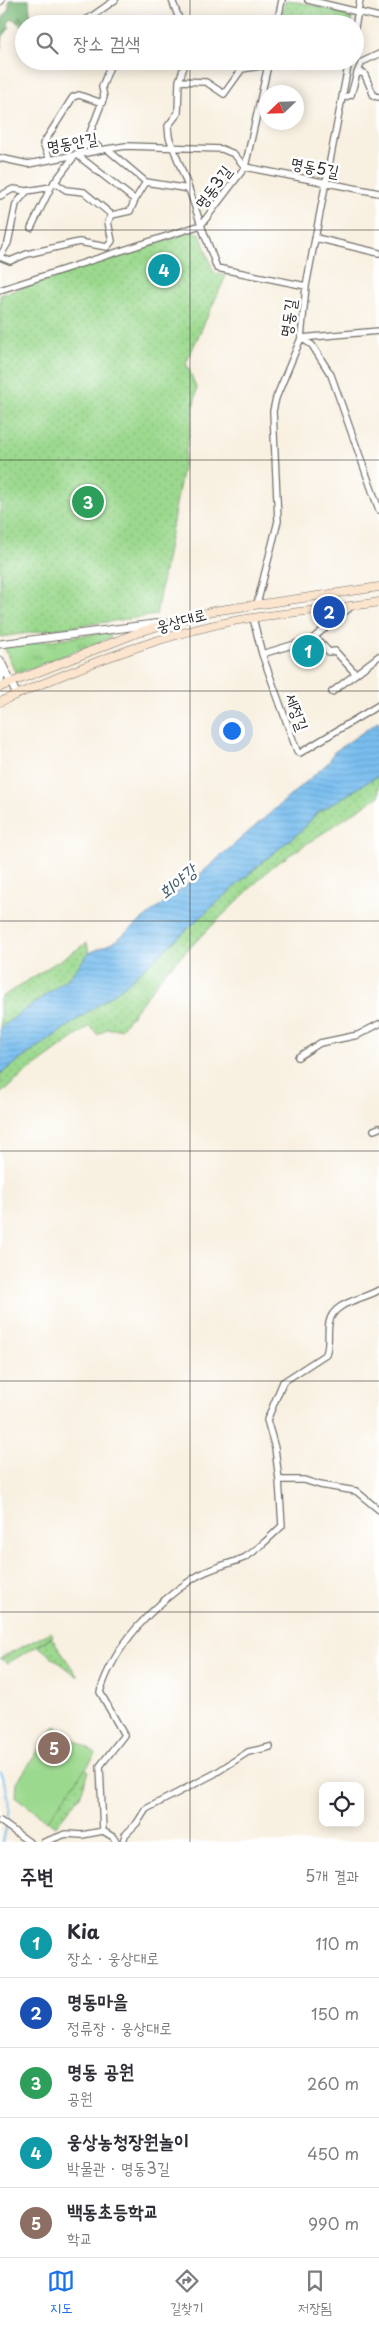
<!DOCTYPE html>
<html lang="ko">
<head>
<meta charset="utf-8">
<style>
	:root { --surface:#fff; --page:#f7f7f7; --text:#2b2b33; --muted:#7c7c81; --line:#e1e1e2; --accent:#1a73e8 }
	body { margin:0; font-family:"Playpen Sans","Poor Story",sans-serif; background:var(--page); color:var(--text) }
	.controls { position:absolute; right:15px; bottom:15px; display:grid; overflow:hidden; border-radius:10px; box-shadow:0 2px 12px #0003 }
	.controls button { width:45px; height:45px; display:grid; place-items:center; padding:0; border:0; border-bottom:1px solid var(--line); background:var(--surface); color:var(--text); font:25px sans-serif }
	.compass { position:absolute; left:259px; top:85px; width:45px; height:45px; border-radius:50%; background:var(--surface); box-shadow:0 2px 12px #0003; rotate:247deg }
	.you { position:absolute; left:231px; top:730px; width:18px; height:18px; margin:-12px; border:4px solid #fff; border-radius:50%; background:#1a73e8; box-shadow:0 0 0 8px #1a73e833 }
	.badge { display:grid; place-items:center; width:32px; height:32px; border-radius:50%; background:var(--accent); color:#fff; font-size:16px; font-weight:700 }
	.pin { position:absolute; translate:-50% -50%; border:2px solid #fff; box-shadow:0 1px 5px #0006 }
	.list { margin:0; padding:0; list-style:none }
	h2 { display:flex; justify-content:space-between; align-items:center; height:65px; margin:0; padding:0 20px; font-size:21px }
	h2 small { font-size:16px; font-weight:400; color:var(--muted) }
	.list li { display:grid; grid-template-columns:32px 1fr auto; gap:15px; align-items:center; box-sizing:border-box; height:70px; padding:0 20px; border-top:1px solid var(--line) }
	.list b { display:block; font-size:19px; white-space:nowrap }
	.list p { margin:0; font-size:16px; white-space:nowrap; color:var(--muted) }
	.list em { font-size:16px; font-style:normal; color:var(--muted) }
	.icon { flex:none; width:28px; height:28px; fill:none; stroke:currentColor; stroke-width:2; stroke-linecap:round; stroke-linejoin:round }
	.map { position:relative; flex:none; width:379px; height:1842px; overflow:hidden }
	.search { position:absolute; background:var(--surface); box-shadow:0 2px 12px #0003; left:15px; right:15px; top:15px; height:55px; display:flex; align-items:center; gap:12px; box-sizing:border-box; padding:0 18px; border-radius:28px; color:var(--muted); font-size:19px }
	.sheet { height:415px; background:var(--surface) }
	nav { display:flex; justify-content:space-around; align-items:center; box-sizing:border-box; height:70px; border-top:1px solid var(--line); background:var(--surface); font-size:14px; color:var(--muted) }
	nav a { display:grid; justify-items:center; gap:2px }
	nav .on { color:var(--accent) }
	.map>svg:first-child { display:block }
	.grass { fill:url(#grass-tufts); stroke:#63825c }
	.forest { fill:url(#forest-firs); stroke:#547252 }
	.park { fill:url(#park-dots); stroke:#63825c }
	.garden { fill:#9bd98e; stroke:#63825c }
	.water { fill:url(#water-rules); stroke:#52748d }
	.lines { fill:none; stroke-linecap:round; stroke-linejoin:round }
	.stream { stroke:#78beef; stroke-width:2 }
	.minor-casing { stroke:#73706a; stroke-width:8 }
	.tertiary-casing { stroke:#73706a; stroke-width:9 }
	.secondary-casing { stroke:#73706a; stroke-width:9 }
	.minor { stroke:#fff; stroke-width:5.5 }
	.tertiary { stroke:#fff; stroke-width:7 }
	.secondary { stroke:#fbe5cf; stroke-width:8 }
	.grid { fill:none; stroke:#2b2b2b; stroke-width:1; stroke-opacity:0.55 }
	.labels { text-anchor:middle; stroke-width:5; stroke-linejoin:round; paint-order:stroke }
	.street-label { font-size:16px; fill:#2b2b2b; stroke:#fff }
	.water-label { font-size:18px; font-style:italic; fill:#465e70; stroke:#fff }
</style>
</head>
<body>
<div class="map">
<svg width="379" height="1842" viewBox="0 0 379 1842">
	<defs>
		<pattern id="grass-tufts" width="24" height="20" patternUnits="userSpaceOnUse" patternTransform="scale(1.25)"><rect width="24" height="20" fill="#9bd98e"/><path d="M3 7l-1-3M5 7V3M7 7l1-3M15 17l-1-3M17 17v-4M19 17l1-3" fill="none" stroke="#86ba7b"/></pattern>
		<pattern id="forest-firs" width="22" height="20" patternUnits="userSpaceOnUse" patternTransform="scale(1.25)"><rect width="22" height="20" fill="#7cb979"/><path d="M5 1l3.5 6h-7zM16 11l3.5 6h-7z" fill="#669763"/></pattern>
		<pattern id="park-dots" width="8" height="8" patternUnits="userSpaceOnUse" patternTransform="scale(1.25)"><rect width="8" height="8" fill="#9bd98e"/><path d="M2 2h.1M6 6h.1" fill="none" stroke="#86ba7b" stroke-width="1.8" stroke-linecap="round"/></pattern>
		<pattern id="water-rules" width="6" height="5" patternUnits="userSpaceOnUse" patternTransform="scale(1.25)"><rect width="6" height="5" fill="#78beef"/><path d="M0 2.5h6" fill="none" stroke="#68a3cd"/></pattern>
	</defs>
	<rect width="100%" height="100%" fill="#fff"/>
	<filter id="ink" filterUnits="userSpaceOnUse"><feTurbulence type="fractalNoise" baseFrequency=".02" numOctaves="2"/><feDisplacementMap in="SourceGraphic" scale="10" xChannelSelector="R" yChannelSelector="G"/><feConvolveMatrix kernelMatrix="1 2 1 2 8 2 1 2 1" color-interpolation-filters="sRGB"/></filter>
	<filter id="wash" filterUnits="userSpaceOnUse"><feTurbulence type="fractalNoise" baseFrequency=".0096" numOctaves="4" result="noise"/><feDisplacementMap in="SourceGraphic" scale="20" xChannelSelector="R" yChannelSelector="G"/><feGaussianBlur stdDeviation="1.12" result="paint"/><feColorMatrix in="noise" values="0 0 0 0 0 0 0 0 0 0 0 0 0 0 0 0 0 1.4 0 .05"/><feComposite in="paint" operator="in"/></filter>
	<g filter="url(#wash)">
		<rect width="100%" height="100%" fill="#f8f0e0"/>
		<path class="grass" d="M108 632 111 634 110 638 16 674 4 647Z
			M51 1632 53 1636 8 1663 0 1658Z"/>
		<path class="forest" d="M9 0H29L30 12 39 24H24V28L13 19 9 21 8 24 10 28 3 36 0 51V24L9 8Z"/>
		<path class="park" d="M289 0 348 14 352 20 351 24H280L285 2Z
			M194 231 200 234 214 273 226 276 186 363 197 389 156 615 0 637V295Z
			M379 775V796L273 866 166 971 121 1029H107L98 1035 90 1026 28 1071 0 1094V1074L122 988 260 864 302 830 316 814Z
			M87 943 89 953 70 977 0 1028V998Z
			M51 1638H52L78 1677 38 1646Z
			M85 1768 89 1771 80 1796 55 1827 47 1821Z"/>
		<path class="garden" d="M55 1726 96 1754 47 1821 16 1797 17 1782Z"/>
		<path class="water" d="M379 721V775L316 814 302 830 260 864 122 988 0 1074V1028L70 977 89 953 114 942 199 875 329 762 334 752Z"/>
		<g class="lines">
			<path class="stream" d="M0 1772C13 1798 9 1815 3 1842"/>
		</g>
	</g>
	<g filter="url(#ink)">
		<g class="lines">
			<defs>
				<path id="minor" d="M172 0 181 24
					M308 0 379 17
					M88 19 115 0
					M73 24 88 19 93 24
					M261 24H267
					M277 24 282 0
					M355 27 360 0
					M186 61 179 81 178 113 168 126 169 137 189 189
					M269 61 245 167 201 225 217 268 306 286
					M357 73 362 62 379 54
					M179 81 206 82 224 94 242 69 268 65
					M342 98 351 95 357 73H364L374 96 379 97
					M107 149 126 146 222 149 234 154 245 167 379 193
					M102 150 88 138 104 97 102 87 112 61
					M0 158 28 164 107 149 146 182 189 189 201 225 0 290
					M50 159 43 144 73 97 79 95 102 103
					M0 196 13 189 27 191
					M112 215 130 211 135 200
					M31 228 51 187
					M316 238 379 253
					M0 256 8 243 16 204 27 191 51 187 76 154 135 200 146 182
					M0 257 10 261 27 254 79 242 107 247 112 241 108 222 112 215 84 192 66 190 54 182
					M301 338 312 345 331 375 379 510
					M301 338 379 331
					M257 604 278 521 273 411 276 398 301 338 306 286 349 61
					M253 618 262 654 297 751 300 753 379 705
					M315 637 329 652 335 651 356 674
					M262 654 312 639 352 606
					M332 692 379 656
					M298 1057 320 1043 358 1035 379 1024
					M374 1130 379 1128
					M279 1480H304L320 1485 356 1491 379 1510
					M0 1821 29 1842
					M103 1831 100 1766 124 1735 100 1692C115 1644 153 1605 194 1578 209 1568 227 1565 244 1558 257 1551 271 1536 282 1526L279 1480 275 1448 267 1420 283 1382 326 1354C330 1343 327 1334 329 1323 333 1301 363 1300 379 1290
					M44 1842 66 1834 82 1835 103 1831 113 1837 116 1842
					M123 1842 125 1835 137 1823 146 1809 214 1774 248 1752 270 1747"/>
				<path id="tertiary" d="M0 1 1 0
					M0 644 161 623
					M0 660 17 695
					M0 681 2 666"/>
				<path id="secondary" d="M0 687 137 633 171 622 213 611 379 587
					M0 702C68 672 138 643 210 626 265 613 323 611 379 602"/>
			</defs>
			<use href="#minor" class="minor-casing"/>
			<use href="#tertiary" class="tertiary-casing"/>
			<use href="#secondary" class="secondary-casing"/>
			<use href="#minor" class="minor"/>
			<use href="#tertiary" class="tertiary"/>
			<use href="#secondary" class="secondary"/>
		</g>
	</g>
	<path class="grid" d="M190 0V24M190 61V1842M0 230H379M0 460H379M0 691H379M0 921H379M0 1151H379M0 1381H379M0 1612H379"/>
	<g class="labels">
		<g class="street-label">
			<text transform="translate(72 142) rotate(-10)" y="6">명동안길</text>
			<text transform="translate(315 167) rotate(11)" y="6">명동5길</text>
			<text transform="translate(213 187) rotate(-53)" y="6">명동3길</text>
			<text transform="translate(288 318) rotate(-82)" y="6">명동길</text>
			<text transform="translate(181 620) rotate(-15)" y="6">웅상대로</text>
			<text transform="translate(297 712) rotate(70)" y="6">세정길</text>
		</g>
		<g class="water-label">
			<text transform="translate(178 882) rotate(-40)" y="6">회야강</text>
		</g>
	</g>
</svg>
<div class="controls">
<button><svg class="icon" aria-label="locate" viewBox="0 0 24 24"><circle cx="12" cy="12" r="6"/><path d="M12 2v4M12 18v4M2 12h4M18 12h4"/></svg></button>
</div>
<svg class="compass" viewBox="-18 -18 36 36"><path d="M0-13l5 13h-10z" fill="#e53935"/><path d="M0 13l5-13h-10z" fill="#7c7c81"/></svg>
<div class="you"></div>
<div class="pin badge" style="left:308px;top:651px;background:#0f9aa8">1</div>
<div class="pin badge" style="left:329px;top:612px;background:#1a4fb4">2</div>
<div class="pin badge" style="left:88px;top:502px;background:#2e9e5b">3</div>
<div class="pin badge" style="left:164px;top:270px;background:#0f9aa8">4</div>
<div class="pin badge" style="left:54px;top:1748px;background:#8d6e63">5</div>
<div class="search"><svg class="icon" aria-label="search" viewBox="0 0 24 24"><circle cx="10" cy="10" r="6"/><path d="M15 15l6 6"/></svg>장소 검색</div>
</div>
<section class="sheet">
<h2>주변<small>5개 결과</small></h2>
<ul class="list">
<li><span class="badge" style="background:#0f9aa8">1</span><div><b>Kia</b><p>장소 · 웅상대로</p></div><em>110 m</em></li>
<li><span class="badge" style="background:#1a4fb4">2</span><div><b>명동마을</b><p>정류장 · 웅상대로</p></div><em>150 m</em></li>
<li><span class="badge" style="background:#2e9e5b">3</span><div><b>명동 공원</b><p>공원</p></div><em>260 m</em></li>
<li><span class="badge" style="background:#0f9aa8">4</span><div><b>웅상농청장원놀이</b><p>박물관 · 명동3길</p></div><em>450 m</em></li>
<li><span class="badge" style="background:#8d6e63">5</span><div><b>백동초등학교</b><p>학교</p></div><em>990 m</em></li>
</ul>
</section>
<nav>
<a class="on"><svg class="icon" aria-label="map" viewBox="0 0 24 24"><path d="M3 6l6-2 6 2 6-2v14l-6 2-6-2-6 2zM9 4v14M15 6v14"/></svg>지도</a>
<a><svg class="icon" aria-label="directions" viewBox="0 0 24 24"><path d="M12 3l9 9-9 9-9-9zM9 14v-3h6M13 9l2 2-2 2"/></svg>길찾기</a>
<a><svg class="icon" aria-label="saved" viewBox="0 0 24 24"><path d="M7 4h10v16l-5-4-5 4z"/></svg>저장됨</a>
</nav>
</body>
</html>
